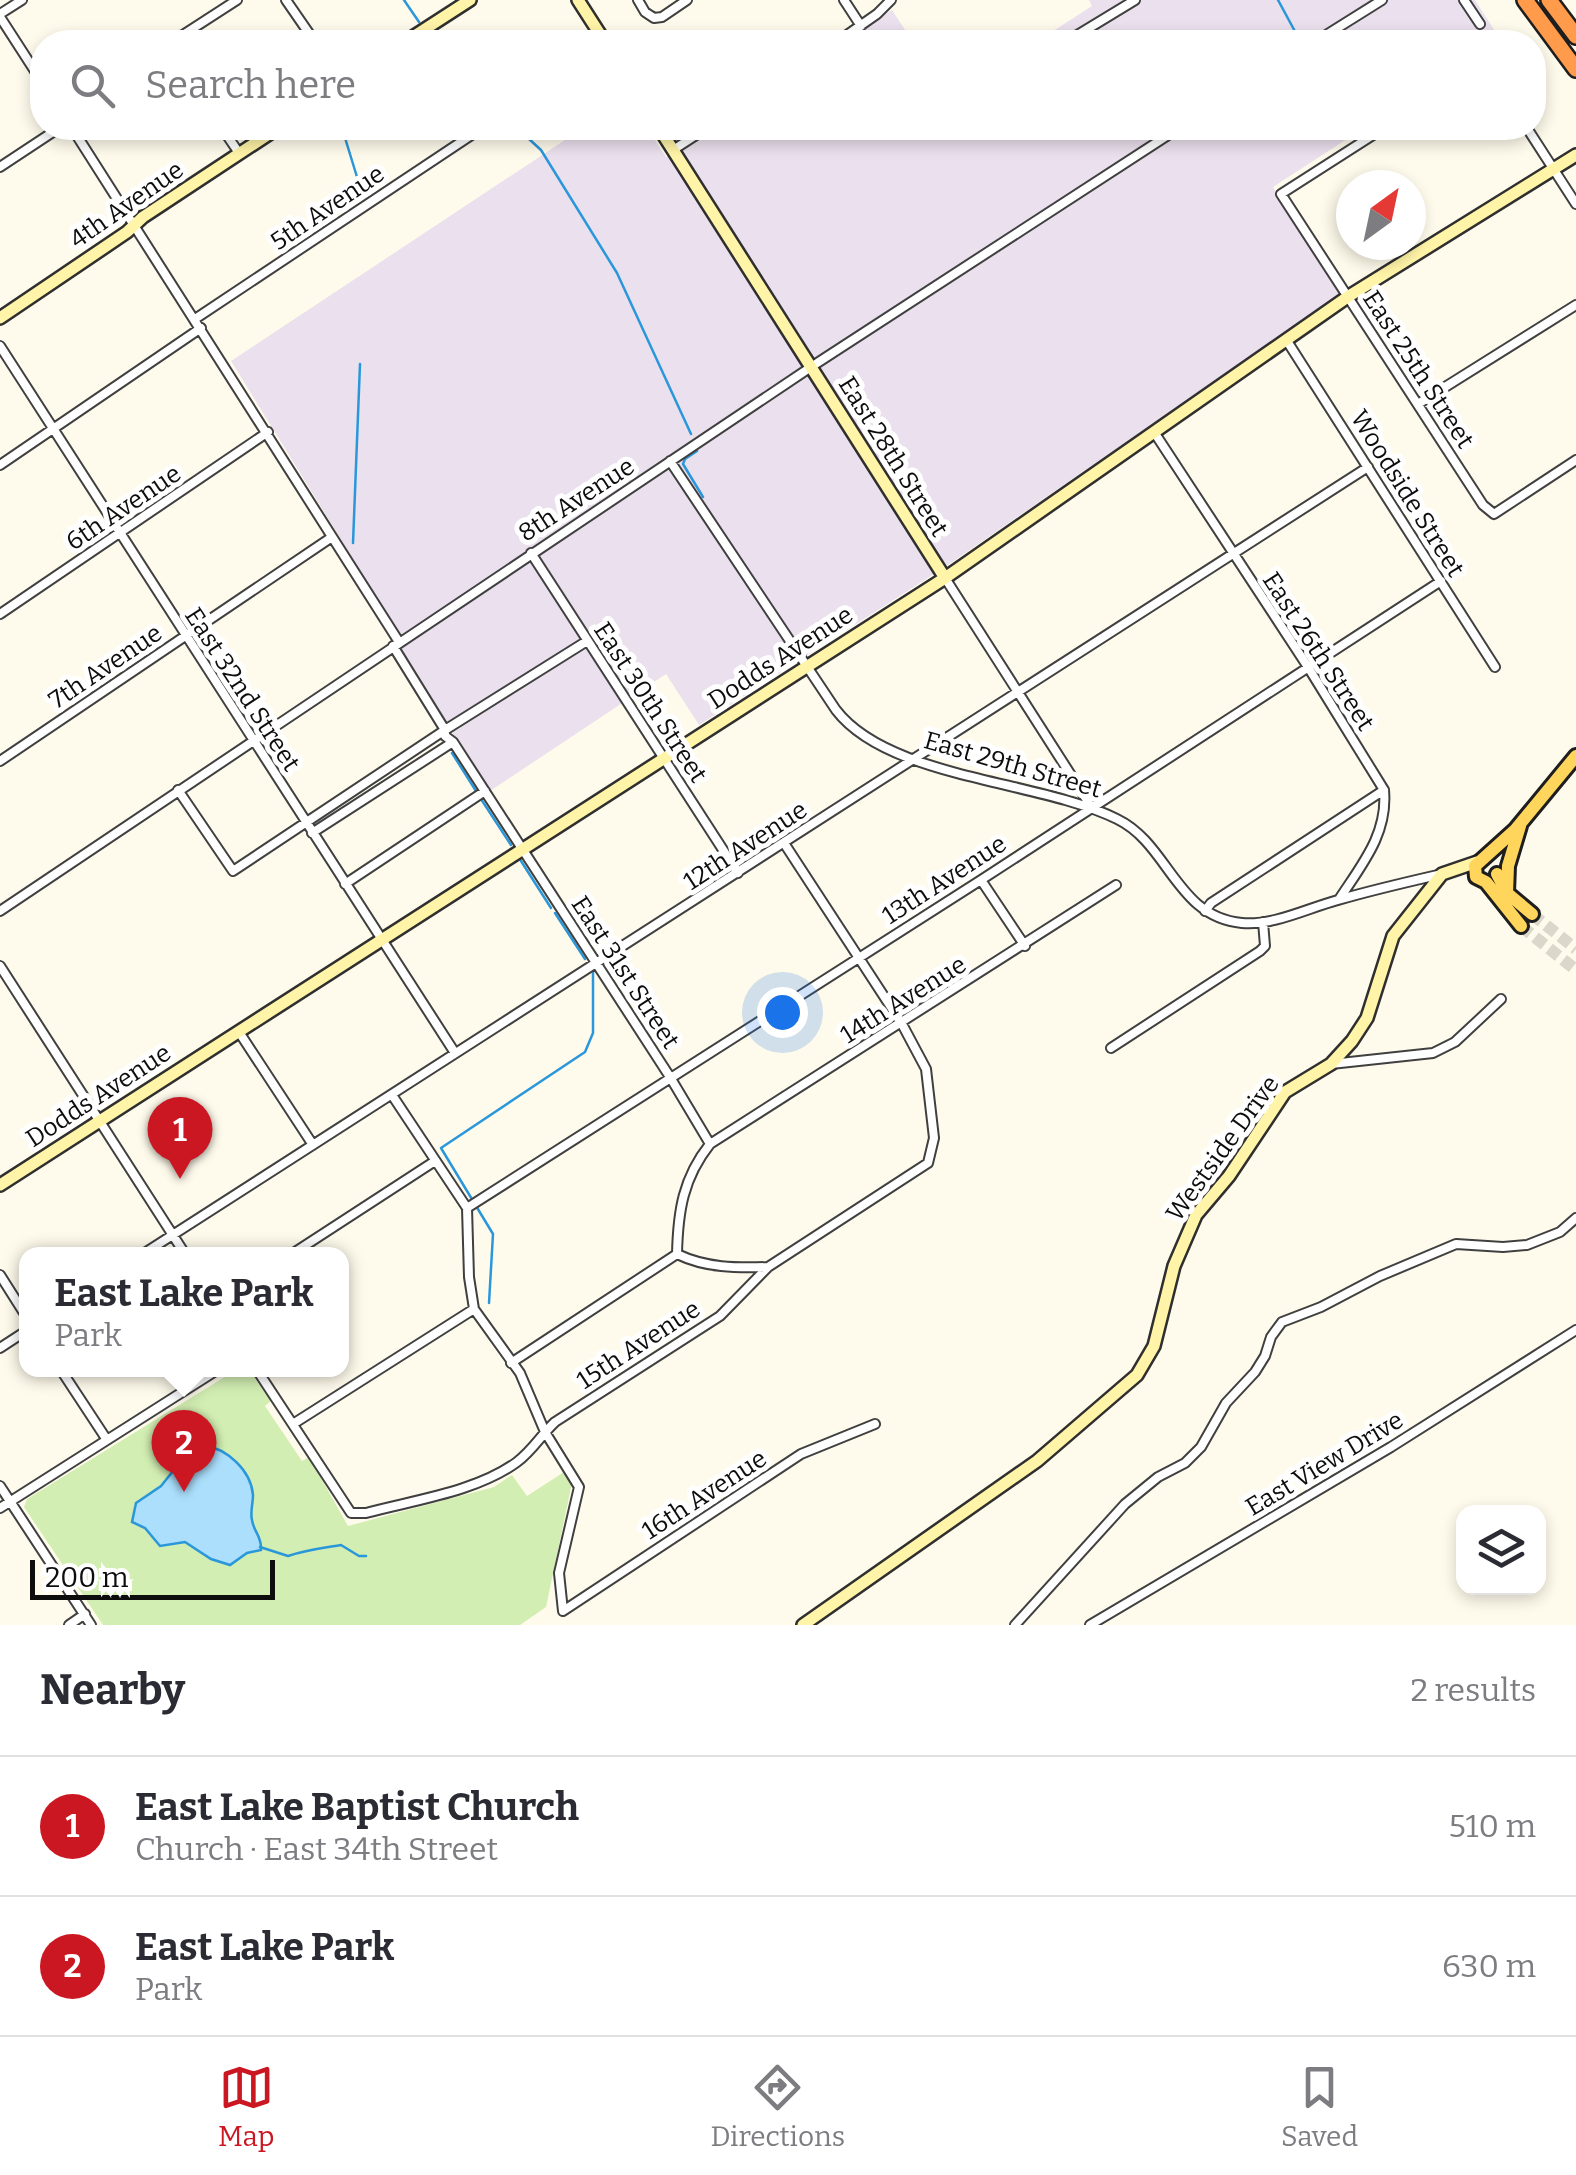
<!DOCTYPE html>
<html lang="en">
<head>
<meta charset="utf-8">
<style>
	:root { --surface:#fff; --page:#f2f2f3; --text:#2b2b33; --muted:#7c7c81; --line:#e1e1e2; --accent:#cb1722 }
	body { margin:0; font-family:Bitter,serif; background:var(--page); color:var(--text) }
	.controls { position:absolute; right:30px; bottom:30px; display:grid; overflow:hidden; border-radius:20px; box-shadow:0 5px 15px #0003 }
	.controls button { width:90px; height:90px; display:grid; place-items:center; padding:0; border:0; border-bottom:2px solid var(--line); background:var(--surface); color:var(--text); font:50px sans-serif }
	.compass { position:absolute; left:1336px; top:170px; width:90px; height:90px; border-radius:50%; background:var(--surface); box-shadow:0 5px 15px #0003; rotate:33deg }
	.scale { position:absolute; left:30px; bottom:25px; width:245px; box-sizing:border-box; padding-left:10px; border:5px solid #0d0d0d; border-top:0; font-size:28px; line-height:35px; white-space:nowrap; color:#0d0d0d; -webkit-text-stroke:8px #fff; paint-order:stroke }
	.you { position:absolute; left:782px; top:1012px; width:35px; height:35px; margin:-25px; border:8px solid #fff; border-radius:50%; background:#1a73e8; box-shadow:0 0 0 15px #1a73e833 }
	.badge { display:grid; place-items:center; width:65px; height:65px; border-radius:50%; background:var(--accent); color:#fff; font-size:32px; font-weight:700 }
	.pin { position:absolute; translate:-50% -82px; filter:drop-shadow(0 2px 5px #0008) }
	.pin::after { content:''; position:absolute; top:52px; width:35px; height:30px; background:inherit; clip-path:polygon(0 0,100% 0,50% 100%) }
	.popup { position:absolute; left:19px; top:1247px; width:330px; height:130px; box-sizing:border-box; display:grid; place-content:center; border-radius:20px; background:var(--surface); filter:drop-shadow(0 2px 8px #0005); font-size:32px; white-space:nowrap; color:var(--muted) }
	.popup b { font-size:38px; color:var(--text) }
	.popup::after { content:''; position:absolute; left:50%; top:100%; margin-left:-20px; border:20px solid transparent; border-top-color:var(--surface) }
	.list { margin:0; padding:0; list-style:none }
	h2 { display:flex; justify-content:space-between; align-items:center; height:130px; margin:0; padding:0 40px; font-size:42px }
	h2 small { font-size:32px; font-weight:400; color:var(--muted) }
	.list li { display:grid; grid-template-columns:65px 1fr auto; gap:30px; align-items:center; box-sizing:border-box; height:140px; padding:0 40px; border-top:2px solid var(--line) }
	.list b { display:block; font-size:38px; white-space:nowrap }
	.list p { margin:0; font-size:32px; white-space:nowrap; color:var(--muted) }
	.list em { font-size:32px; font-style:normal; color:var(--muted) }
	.icon { flex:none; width:55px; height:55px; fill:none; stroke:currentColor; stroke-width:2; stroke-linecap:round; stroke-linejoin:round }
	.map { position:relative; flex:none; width:1576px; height:1625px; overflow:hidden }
	.search { position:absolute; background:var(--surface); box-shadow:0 5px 15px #0003; left:30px; right:30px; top:30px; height:110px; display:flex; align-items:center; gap:25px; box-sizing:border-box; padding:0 35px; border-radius:40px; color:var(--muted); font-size:38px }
	.sheet { height:410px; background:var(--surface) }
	nav { display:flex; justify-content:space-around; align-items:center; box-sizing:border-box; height:140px; border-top:2px solid var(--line); background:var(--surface); font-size:28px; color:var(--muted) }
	nav a { display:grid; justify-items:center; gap:5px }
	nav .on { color:var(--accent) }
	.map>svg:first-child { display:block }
	.industrial { fill:#ebe0ed }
	.green { fill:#d2eeb2 }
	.water { fill:#abdffc; stroke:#2a97db; stroke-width:2.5 }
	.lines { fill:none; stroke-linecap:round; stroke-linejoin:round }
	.stream { stroke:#2a97db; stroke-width:2.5 }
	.primary-tunnel { stroke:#dbd7cb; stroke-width:12; stroke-dasharray:12 6; stroke-linecap:butt }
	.street-casing { stroke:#404040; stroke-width:12 }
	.secondary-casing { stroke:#2f2f2f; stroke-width:16 }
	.primary-casing { stroke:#1e1e1e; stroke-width:18 }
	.highway-casing { stroke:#1e1e1e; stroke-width:20 }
	.street { stroke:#fff; stroke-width:8 }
	.secondary { stroke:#fff4a7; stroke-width:11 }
	.primary { stroke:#ffd55c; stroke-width:12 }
	.highway { stroke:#ff9b4a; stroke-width:15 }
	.labels { text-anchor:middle; stroke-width:10; stroke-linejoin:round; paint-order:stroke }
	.street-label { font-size:25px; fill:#0d0d0d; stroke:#fff }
</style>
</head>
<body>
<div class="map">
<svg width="1576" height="1625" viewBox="0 0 1576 1625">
	<rect width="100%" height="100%" fill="#fffbec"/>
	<path class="industrial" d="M1089 0H1475L1500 39 1495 42H1036L1092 6Z
		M892 10 913 42H843Z
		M583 128H647L666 157 712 128H1364L1273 187 1341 293 948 565 699 725 666 674 490 791 398 648 404 643 398 632 231 361Z"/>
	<path class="green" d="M236 1370H249L271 1401 265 1406 302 1461 309 1457 348 1526 494 1487 512 1475 527 1496 564 1472 572 1483 546 1607 520 1625H103L24 1507 27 1499Z"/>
	<path class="water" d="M204 1445C227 1449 251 1470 253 1495 253 1504 250 1512 252 1520 254 1533 262 1536 261 1550L247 1553 230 1565 211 1559 185 1542 160 1546 145 1528 132 1522 136 1503 161 1486 189 1451Z"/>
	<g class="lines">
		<path class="stream" d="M404 0 419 22
			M1278 0 1298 37
			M432 37 437 42
			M342 128 357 177
			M529 139 541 150 617 273 691 434
			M697 451 685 459 683 464 703 497
			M353 543 360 364
			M452 753 476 791
			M481 799 511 845
			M521 861 551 908
			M555 913 585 959
			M489 1303 493 1234 441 1148 585 1052 593 1033V972
			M260 1547 288 1556C306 1550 323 1548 341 1545L359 1556H366"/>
		<path class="primary-tunnel" d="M1532 914 1576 949
			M1521 926 1576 970"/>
		<defs>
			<path id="street" d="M286 0 315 42
				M638 0 645 12 654 18 662 17 687 0
				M844 0 861 26
				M1464 0 1480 24
				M0 14 22 0
				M0 17 42 82
				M172 42 237 0
				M837 42 877 14 891 0
				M1066 42 1135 0
				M1315 42 1382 0
				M72 128 399 642
				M222 128 239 153
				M1384 128 1281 194 1483 505 1494 514 1576 460
				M1527 128 1576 204
				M673 150 707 128
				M0 167 59 128
				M195 319 482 128
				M1287 341 1495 667
				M0 346 455 1053
				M1418 404 1576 305
				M1154 432 1308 667 1384 790C1388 833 1363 863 1340 898
				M670 461 836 710C889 779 1039 780 1117 819 1169 844 1176 917 1242 923 1273 926 1308 908 1338 900 1372 890 1407 882 1442 874
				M0 465 201 328
				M531 553 738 873
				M945 578 1092 808
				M0 614 268 432
				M393 646 445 730V736L453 742 670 1077 710 1144
				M0 761 332 537
				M178 790 233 871 445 730 587 641
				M312 833 453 742
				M981 880 1025 946
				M345 884 485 791
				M0 911 811 367 1179 128
				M1205 911 1211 903 1384 790
				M0 966 185 1254
				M239 1032 313 1145
				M1111 1048 1260 951 1265 946 1263 922
				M1331 1064 1433 1053 1455 1042 1501 999
				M392 1095 467 1208 469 1277 474 1309 520 1373 545 1432 579 1487 559 1573 563 1611 801 1454 875 1424
				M467 1208 981 880 1441 581
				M143 1254 1368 467
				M292 1254 435 1161
				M677 1254C678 1211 683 1178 710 1144L1116 885
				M677 1254C706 1268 736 1268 768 1267
				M0 1275 26 1316
				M0 1348 26 1331
				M511 1363 677 1254
				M61 1370 107 1440
				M257 1370 351 1513H366C414 1500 476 1492 517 1462 533 1450 541 1435 555 1422L720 1316 768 1267 928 1163 934 1138 926 1069 902 1024 784 843
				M293 1424 474 1309
				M0 1486 91 1625
				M0 1508 217 1370
				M69 1625 85 1614
				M1015 1625 1125 1504 1158 1477 1185 1463 1201 1447 1226 1403 1255 1372 1265 1356 1271 1337 1282 1322 1321 1307 1380 1276 1456 1244 1503 1247 1527 1245 1560 1232 1576 1218
				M1090 1625 1391 1447 1576 1330"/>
			<path id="secondary" d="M578 0 605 42
				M405 42 470 0
				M659 128 945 578
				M0 318 127 232 143 217 278 128
				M1442 874 1477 862
				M0 1185 945 578 1349 296 1576 155
				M803 1625 1037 1461 1137 1375 1154 1346 1174 1266 1196 1215 1229 1176 1285 1092 1331 1064 1352 1041 1367 1018 1393 936 1442 874"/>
			<path id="primary" d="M1497 874 1507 893 1532 914
				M1507 893 1508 866 1520 826
				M1521 926 1486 882 1476 877 1475 866 1515 830 1576 756"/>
			<path id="highway" d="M1525 0 1576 69
				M1549 0 1576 36"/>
		</defs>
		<use href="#street" class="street-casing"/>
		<use href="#secondary" class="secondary-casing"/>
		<use href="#primary" class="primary-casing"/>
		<use href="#highway" class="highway-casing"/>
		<use href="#street" class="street"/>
		<use href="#secondary" class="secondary"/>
		<use href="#primary" class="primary"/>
		<use href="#highway" class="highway"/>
	</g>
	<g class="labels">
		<g class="street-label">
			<text transform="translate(126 204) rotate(-35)" y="9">4th Avenue</text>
			<text transform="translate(327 207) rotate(-34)" y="9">5th Avenue</text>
			<text transform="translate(1419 369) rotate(57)" y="9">East 25th Street</text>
			<text transform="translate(894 456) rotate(58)" y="9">East 28th Street</text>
			<text transform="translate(1408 493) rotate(58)" y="9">Woodside Street</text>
			<text transform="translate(576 499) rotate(-33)" y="9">8th Avenue</text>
			<text transform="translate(123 507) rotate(-34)" y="9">6th Avenue</text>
			<text transform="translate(1319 651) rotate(57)" y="9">East 26th Street</text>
			<text transform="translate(780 657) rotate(-33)" y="9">Dodds Avenue</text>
			<text transform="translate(105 666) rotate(-34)" y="9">7th Avenue</text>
			<text transform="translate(243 689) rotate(57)" y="9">East 32nd Street</text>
			<text transform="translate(651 702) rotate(57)" y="9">East 30th Street</text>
			<text transform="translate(1013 764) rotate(16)" y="9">East 29th Street</text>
			<text transform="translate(745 845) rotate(-33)" y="9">12th Avenue</text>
			<text transform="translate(944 879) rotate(-33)" y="9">13th Avenue</text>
			<text transform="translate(626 972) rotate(57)" y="9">East 31st Street</text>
			<text transform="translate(903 999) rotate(-32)" y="9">14th Avenue</text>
			<text transform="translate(98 1095) rotate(-33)" y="9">Dodds Avenue</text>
			<text transform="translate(1222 1148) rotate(-54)" y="9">Westside Drive</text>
			<text transform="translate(638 1344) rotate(-33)" y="9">15th Avenue</text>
			<text transform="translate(1324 1463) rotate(-31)" y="9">East View Drive</text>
			<text transform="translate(704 1494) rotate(-33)" y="9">16th Avenue</text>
		</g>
	</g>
</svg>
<div class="controls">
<button><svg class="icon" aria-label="layers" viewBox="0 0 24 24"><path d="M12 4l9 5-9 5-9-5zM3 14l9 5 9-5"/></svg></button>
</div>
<svg class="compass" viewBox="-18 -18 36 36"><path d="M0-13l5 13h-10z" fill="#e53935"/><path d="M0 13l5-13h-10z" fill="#7c7c81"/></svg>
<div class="scale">200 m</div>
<div class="you"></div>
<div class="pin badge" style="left:180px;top:1179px">1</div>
<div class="pin badge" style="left:184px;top:1492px">2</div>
<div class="popup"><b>East Lake Park</b>Park</div>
<div class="search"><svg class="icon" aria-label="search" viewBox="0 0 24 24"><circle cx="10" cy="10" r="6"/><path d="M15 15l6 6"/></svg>Search here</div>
</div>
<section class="sheet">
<h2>Nearby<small>2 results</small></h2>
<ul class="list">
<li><span class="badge">1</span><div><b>East Lake Baptist Church</b><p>Church · East 34th Street</p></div><em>510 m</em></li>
<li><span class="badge">2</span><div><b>East Lake Park</b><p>Park</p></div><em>630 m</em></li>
</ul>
</section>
<nav>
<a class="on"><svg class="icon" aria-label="map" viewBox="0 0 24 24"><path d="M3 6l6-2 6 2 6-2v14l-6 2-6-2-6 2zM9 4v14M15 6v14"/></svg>Map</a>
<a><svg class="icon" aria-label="directions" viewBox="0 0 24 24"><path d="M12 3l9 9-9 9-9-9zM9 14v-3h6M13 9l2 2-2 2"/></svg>Directions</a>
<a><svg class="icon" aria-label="saved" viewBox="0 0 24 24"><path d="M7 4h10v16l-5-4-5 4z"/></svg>Saved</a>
</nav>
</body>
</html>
